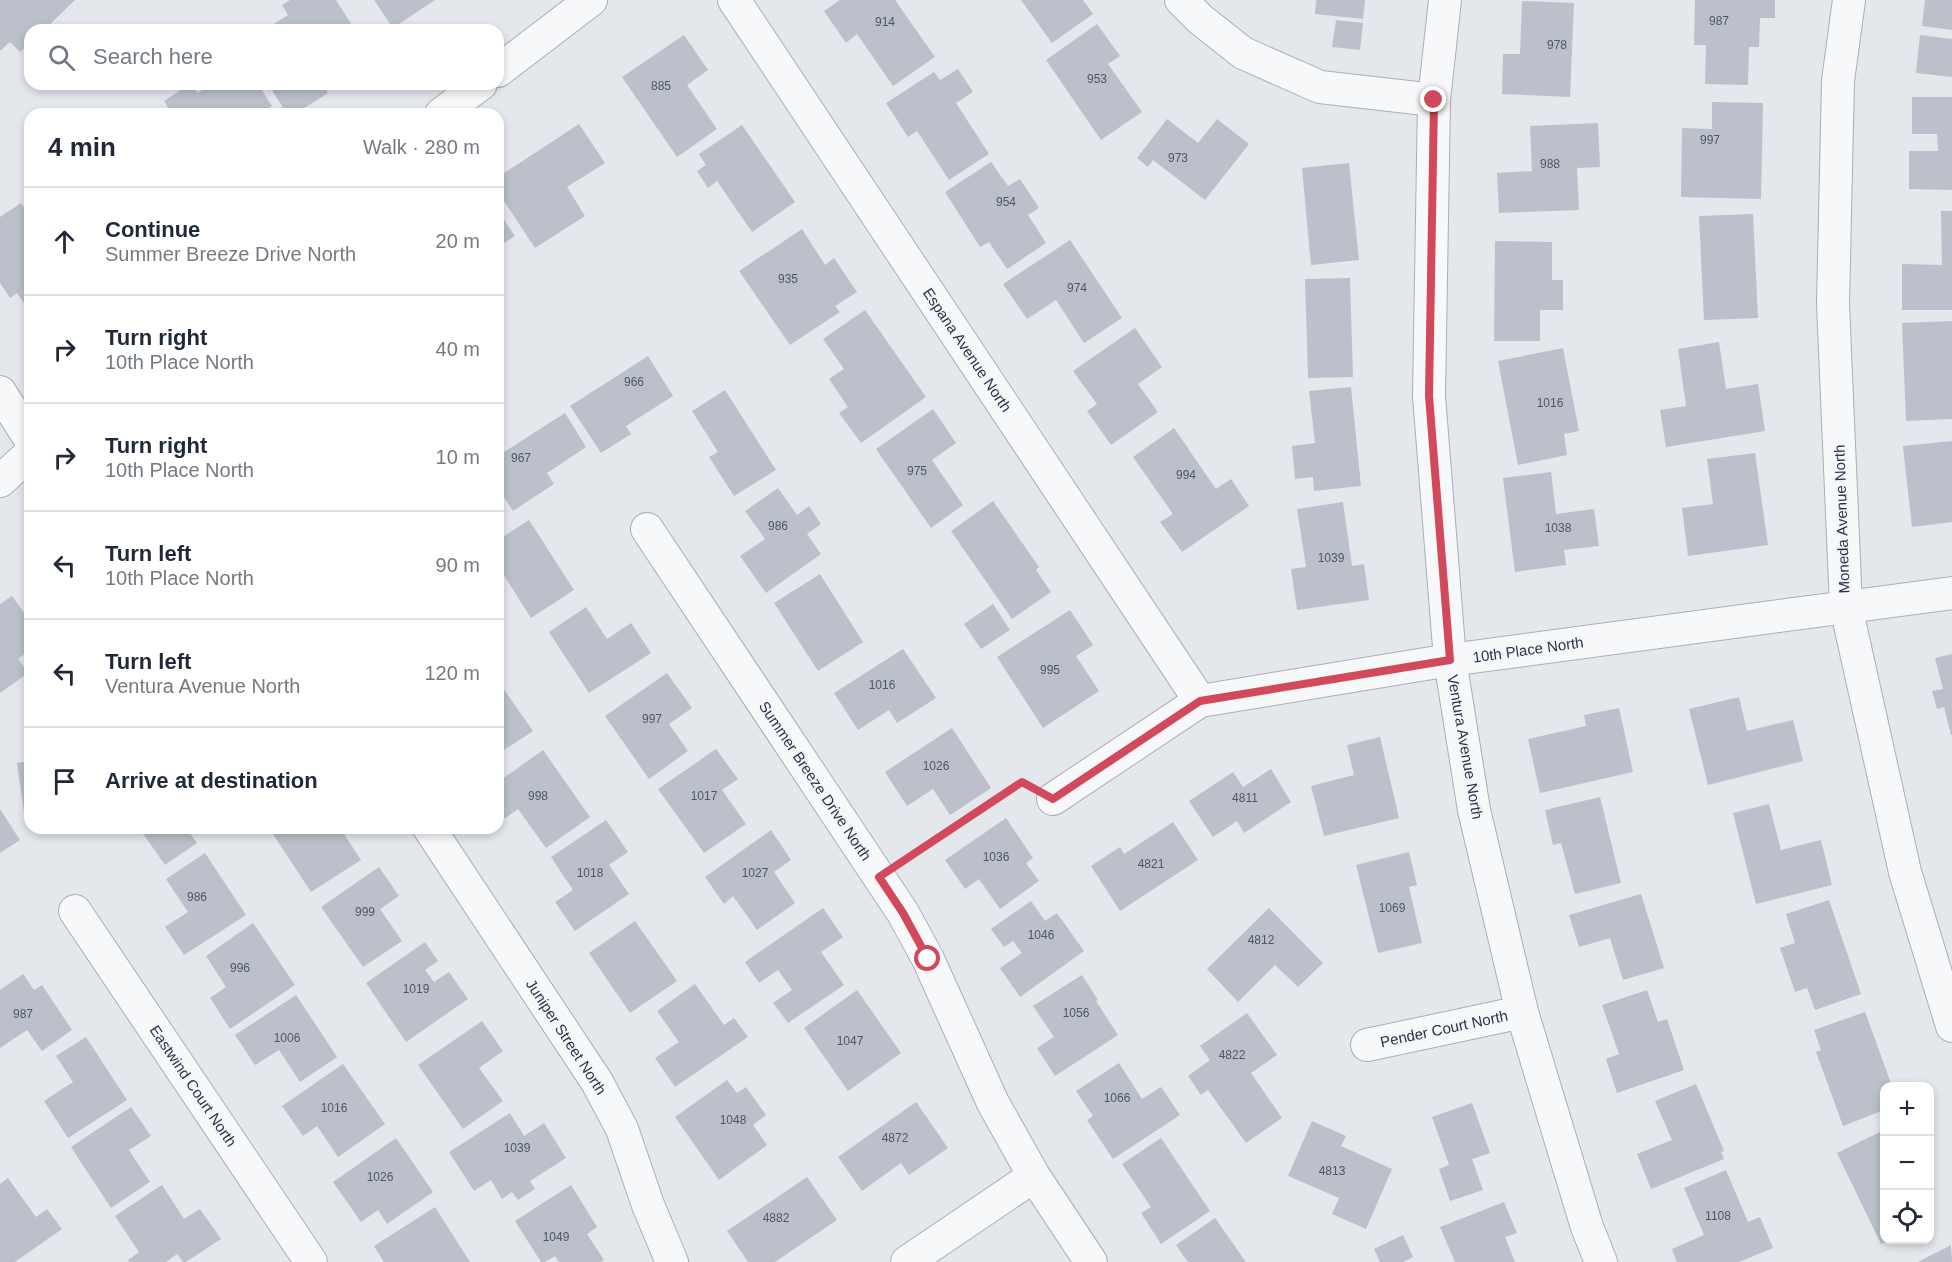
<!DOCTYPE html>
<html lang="en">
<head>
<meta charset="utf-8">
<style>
	:root { --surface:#fff; --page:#f2f2f3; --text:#1f2937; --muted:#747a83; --line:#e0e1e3 }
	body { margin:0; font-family:Arial,sans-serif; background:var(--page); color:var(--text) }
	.controls { position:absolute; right:18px; bottom:18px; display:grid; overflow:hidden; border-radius:12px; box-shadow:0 3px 9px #0003 }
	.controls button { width:54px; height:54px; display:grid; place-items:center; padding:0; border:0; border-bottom:2px solid var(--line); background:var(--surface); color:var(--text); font:30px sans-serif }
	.stop { position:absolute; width:18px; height:18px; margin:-14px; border:4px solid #d1495b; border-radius:50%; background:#fff }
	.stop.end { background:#d1495b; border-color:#fff; box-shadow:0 2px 6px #0008 }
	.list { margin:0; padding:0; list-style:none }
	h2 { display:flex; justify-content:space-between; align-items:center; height:78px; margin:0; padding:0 24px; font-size:26px }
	h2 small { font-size:20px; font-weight:400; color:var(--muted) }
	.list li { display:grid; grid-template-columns:39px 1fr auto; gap:18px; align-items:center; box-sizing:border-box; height:108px; padding:0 24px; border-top:2px solid var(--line) }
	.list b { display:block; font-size:22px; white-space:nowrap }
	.list p { margin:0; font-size:20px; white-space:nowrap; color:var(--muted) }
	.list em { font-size:20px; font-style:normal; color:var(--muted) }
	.icon { flex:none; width:33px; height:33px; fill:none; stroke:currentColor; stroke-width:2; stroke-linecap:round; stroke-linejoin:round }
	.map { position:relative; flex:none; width:1952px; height:1262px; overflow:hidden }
	.search { position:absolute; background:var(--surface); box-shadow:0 3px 9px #0003; left:24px; top:24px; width:480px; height:66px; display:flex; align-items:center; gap:15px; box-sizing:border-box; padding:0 21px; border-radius:18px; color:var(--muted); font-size:22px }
	.panel { position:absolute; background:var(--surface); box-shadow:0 3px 9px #0003; left:24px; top:108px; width:480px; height:726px; border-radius:18px }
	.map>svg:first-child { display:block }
	.building { fill:#bbc0ca }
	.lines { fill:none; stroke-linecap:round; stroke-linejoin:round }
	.street-casing { stroke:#a9aeb7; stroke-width:34 }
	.path { stroke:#c2c5cb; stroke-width:4; stroke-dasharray:4.5 4.5; stroke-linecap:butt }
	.street { stroke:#f7f8fa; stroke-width:32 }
	.route { stroke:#d1495b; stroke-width:8 }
	.labels { text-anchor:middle; stroke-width:5; stroke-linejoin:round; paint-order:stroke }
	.number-label { font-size:12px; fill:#4f5766 }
	.street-label { font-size:15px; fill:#2b3445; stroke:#f4f6f9 }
</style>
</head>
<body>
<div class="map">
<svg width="1952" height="1262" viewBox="0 0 1952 1262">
	<rect width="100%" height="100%" fill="#e4e7ec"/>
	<path class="building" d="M0 0H75L44 30H30V43L20 52 10 42 0 51Z
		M290 0H336L355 30H271L269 27 288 15 282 5Z
		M374 0H435L393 28Z
		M840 0H895L935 57 893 86 857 34 846 43 824 11Z
		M1021 0H1083L1093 14 1052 43Z
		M1316 0H1365L1363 19 1315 14Z
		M1695 0H1775V18H1760L1759 47H1749L1748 85 1705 84 1706 45H1694Z
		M1925 0H1952V30L1922 26Z
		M1522 1 1574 3 1570 97 1502 94 1503 54H1520Z
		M1336 20 1363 23 1360 50 1332 47Z
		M1097 24 1120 56 1108 64 1142 112 1101 140 1046 60Z
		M684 35 708 70 687 85 717 129 677 157 622 77Z
		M1920 35 1952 39V77L1916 73Z
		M958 69 973 92 956 103 989 154 949 180 917 131 908 137 886 103 934 72 940 80Z
		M190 84 198 93 212 84H258L272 106 260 114H166L170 111 164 101Z
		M268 84H322L328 93 295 114H287Z
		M1912 97H1952V190L1909 189V151H1938L1937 134H1912Z
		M1712 102 1763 103 1761 199 1681 197 1682 128 1712 129Z
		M1167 119 1198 143 1217 119 1249 144 1205 200 1153 160 1148 167 1137 158Z
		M1598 123 1600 167 1577 168 1579 210 1499 213 1497 173 1532 171 1530 126Z
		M579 124 605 163 567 187 585 216 535 248 498 192V177Z
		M742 125 795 202 752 232 717 181 708 188 697 171 706 165 699 154Z
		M991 162 1008 186 1020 179 1039 208 1028 215 1046 243 1007 269 989 242 980 247 945 192Z
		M1349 163 1359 260 1311 265 1302 168Z
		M21 203 30 217V312L17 293 10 298 0 283V217Z
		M498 211 515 236 498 247Z
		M1941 211H1952V310H1902V264L1942 265Z
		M1753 214 1758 318 1704 320 1699 216Z
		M802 229 825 265 834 258 857 292 835 306 840 312 790 345 739 271Z
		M1070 240 1122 318 1084 343 1056 300 1027 319 1003 284Z
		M1495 241 1552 242V280H1563V310H1540V341H1494Z
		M1350 278 1353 377 1308 378 1305 279Z
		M865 310 926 397 861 443 839 413 848 407 829 379 844 369 823 339Z
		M1952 321V419L1906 421 1902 323Z
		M1135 328 1162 367 1138 384 1158 412 1111 445 1087 411 1097 404 1073 371Z
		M1719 342 1726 389 1758 384 1765 431 1666 447 1660 410 1686 406 1678 349Z
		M1563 348 1579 431 1564 434 1567 455 1518 465 1498 361Z
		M648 356 673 396 626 426 631 434 601 453 570 406Z
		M1351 387 1361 486 1314 491 1313 477 1295 479 1292 446 1315 443 1309 391Z
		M725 390 776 470 734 496 709 457 718 452 692 411Z
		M933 409 956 443 932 460 963 505 931 528 876 449Z
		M565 413 586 447 547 473 554 484 513 511 498 488V456Z
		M1174 428 1216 489 1231 479 1249 506 1182 552 1160 522 1173 514 1133 457Z
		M1952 441V522L1912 527 1903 446Z
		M1755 453 1768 545 1688 556 1682 508 1713 504 1707 459Z
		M1551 472 1556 514 1594 509 1599 546 1564 550 1566 565 1515 572 1503 478Z
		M778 488 797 515 809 506 821 524 807 534 821 554 766 593 740 556 765 539 745 511Z
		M993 501 1039 567 1036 570 1051 592 1012 619 951 531Z
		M1343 502 1352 566 1364 564 1369 600 1297 610 1291 569 1306 567 1297 509Z
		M529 520 574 590 531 618 498 566V540Z
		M820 574 863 642 818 671 774 603Z
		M12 596 30 621V650L18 659 28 673 0 693V604Z
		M993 604 1010 630 981 649 964 624Z
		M586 607 607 639 631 623 651 653 589 693 549 632Z
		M1070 610 1093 645 1076 656 1099 691 1043 728 997 657Z
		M903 649 936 698 897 723 889 710 858 730 834 693Z
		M1952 654V735H1951L1944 707 1937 709 1932 691 1943 689 1935 658Z
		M667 673 692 708 669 724 688 751 649 779 605 716Z
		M498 681 533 731 498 754Z
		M1739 697 1747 731 1793 720 1803 761 1708 785 1689 709Z
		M1619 708 1633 772 1540 793 1528 739 1586 726 1584 715Z
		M952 728 991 788 950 815 933 789 907 806 885 772Z
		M1380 737 1399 818 1324 836 1311 786 1354 775 1347 745Z
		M716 749 738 779 722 790 746 824 704 853 658 789Z
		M543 750 590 817 546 848 518 809 504 819 498 811V782Z
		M30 761V818L25 819 17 763Z
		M1271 769 1291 802 1244 833 1237 821 1213 837 1189 801 1233 772 1243 787Z
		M1600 797 1621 883 1575 894 1561 843 1553 845 1545 810Z
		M1769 804 1781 850 1821 840 1832 885 1756 904 1733 813Z
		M0 809 20 840 0 853Z
		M1006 818 1033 858 1026 863 1039 881 1000 909 979 879 965 889 945 860Z
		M606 820 628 852 609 865 629 894 575 931 555 902 573 890 551 857Z
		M1173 822 1198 860 1120 911 1091 866 1120 847 1124 854Z
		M139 828H186L197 843 165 865Z
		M269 828H326L328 831 333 828H340L361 860 311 892Z
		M771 830 791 860 774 872 795 903 757 930 733 896 724 904 705 877Z
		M1409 852 1417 885 1409 887 1422 943 1378 953 1356 865Z
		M205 853 246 915 184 955 165 927 188 912 166 879Z
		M379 867 399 896 380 909 402 941 363 967 321 907Z
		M1641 894 1664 968 1623 980 1610 938 1579 947 1569 915Z
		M1829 900 1861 994 1815 1010 1807 988 1795 992 1780 948 1795 943 1786 914Z
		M1031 901 1045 921 1057 913 1084 951 1020 997 1000 968 1022 953 1013 941 1004 947 991 929Z
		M823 908 843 937 821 952 844 985 788 1023 773 1003 792 990 778 970 759 983 745 962Z
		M1269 908 1323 963 1298 987 1275 965 1238 1002 1207 969Z
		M635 921 677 981 630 1013 589 953Z
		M253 923 295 985 230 1029 210 998 226 987 206 956Z
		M425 942 438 961 425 970 434 982 449 972 468 999 406 1042 366 983Z
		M23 974 34 990 42 985 72 1030 42 1051 27 1030 0 1048V990Z
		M1082 975 1098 1000 1096 1001 1118 1035 1055 1076 1037 1048 1054 1037 1033 1006Z
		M695 984 724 1025 734 1018 748 1037 675 1087 655 1058 679 1042 657 1011Z
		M857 990 901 1053 848 1091 804 1028Z
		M1647 990 1658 1022 1667 1019 1684 1070 1617 1093 1606 1059 1619 1054 1602 1005Z
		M296 995 337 1057 300 1082 279 1050 255 1065 235 1035Z
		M1865 1012 1892 1086H1884V1110L1843 1126 1816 1052 1821 1050 1814 1030Z
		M1247 1013 1277 1055 1251 1073 1282 1118 1246 1143 1208 1090 1201 1095 1188 1076 1210 1060 1200 1046Z
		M482 1021 503 1051 479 1068 503 1101 463 1129 418 1065Z
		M86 1037 127 1100 68 1138 44 1101 73 1082 56 1056Z
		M1119 1063 1142 1099 1161 1087 1180 1115 1113 1159 1087 1120 1093 1116 1076 1091Z
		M343 1064 385 1124 338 1157 317 1126 303 1136 282 1106Z
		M727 1080 737 1093 746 1087 766 1115 753 1125 767 1145 719 1180 675 1117Z
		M1696 1084 1724 1151 1721 1152 1724 1159 1651 1189 1637 1154 1672 1140 1655 1101Z
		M916 1102 948 1148 909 1175 901 1163 862 1191 838 1157Z
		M1472 1103 1490 1153 1472 1159 1483 1190 1450 1201 1439 1169 1449 1165 1432 1117Z
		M131 1107 151 1136 129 1150 150 1182 111 1208 71 1147Z
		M510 1113 524 1136 544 1123 566 1158 530 1181 535 1189 518 1200 512 1192 502 1199 491 1180 474 1191 449 1152Z
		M1312 1121 1346 1136 1341 1146 1392 1169 1366 1229 1332 1214 1339 1198 1288 1176Z
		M1884 1130V1240H1891L1881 1244 1837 1153Z
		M396 1138 433 1192 387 1224 378 1210 361 1222 333 1182Z
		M1161 1138 1210 1211 1161 1244 1141 1213 1151 1207 1122 1164Z
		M1726 1170 1748 1222 1760 1217 1773 1248 1739 1262H1677L1672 1249 1704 1235 1684 1188Z
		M807 1177 837 1220 775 1262H748L727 1231Z
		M8 1178 36 1217 47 1209 62 1229 15 1262H0V1184Z
		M162 1185 184 1219 200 1209 221 1239 186 1262H183L177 1254 166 1262H129L128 1260 139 1252 115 1216Z
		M571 1185 597 1227 587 1234 604 1260 601 1262H559L555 1256 545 1262H541L515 1221Z
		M1504 1202 1517 1233 1505 1237 1515 1262H1455L1440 1227Z
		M435 1207 470 1262H384L374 1246Z
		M1215 1218 1246 1262H1188L1176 1245Z
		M1403 1235 1413 1257 1403 1262H1380L1374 1249Z
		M1951 1245 1952 1262H1918Z"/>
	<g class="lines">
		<defs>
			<path id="street" d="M734 0 1200 701
				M1181 0 1200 19 1243 53 1320 87 1434 100
				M1445 0 1434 100 1429 396 1450 660 1474 810 1522 1012 1587 1227 1601 1262
				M1849 0 1838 81 1833 304 1846 607 1905 872 1952 1026
				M498 71 591 0
				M441 114 481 84
				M0 392 30 439
				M0 481 30 454
				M647 529 903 913 928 959 993 1103 1034 1176 1091 1262
				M1053 799 1200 701 1450 660 1952 593
				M429 828 597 1082 622 1129 648 1205 672 1262
				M75 911 311 1262
				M1367 1045 1522 1012
				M907 1262 1034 1176"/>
		</defs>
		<use href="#street" class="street-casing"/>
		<path class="path" d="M905 860 1022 782 1026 784"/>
		<use href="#street" class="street"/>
	</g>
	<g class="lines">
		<path class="route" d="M928 959 903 913 879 877 1022 782 1053 799 1200 701 1450 660 1429 396 1434 100"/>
	</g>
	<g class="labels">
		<g class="number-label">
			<text x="1719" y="25">987</text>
			<text x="885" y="26">914</text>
			<text x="1557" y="49">978</text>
			<text x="1097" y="83">953</text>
			<text x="661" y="90">885</text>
			<text x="1710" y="144">997</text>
			<text x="1178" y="162">973</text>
			<text x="1550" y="168">988</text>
			<text x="1006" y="206">954</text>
			<text x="788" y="283">935</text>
			<text x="1077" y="292">974</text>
			<text x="634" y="386">966</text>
			<text x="1550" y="407">1016</text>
			<text x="521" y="462">967</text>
			<text x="917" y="475">975</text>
			<text x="1186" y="479">994</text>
			<text x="778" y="530">986</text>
			<text x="1558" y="532">1038</text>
			<text x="1331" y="562">1039</text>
			<text x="1050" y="674">995</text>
			<text x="882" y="689">1016</text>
			<text x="652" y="723">997</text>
			<text x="936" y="770">1026</text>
			<text x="538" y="800">998</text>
			<text x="704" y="800">1017</text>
			<text x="1245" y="802">4811</text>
			<text x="996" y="861">1036</text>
			<text x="1151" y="868">4821</text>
			<text x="590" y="877">1018</text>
			<text x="755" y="877">1027</text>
			<text x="197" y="901">986</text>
			<text x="1392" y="912">1069</text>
			<text x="365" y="916">999</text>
			<text x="1041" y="939">1046</text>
			<text x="1261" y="944">4812</text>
			<text x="240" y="972">996</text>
			<text x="416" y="993">1019</text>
			<text x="1076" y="1017">1056</text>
			<text x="23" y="1018">987</text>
			<text x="287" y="1042">1006</text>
			<text x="850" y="1045">1047</text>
			<text x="1232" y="1059">4822</text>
			<text x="1117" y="1102">1066</text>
			<text x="334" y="1112">1016</text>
			<text x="733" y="1124">1048</text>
			<text x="895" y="1142">4872</text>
			<text x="517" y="1152">1039</text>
			<text x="1332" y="1175">4813</text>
			<text x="380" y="1181">1026</text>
			<text x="1718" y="1220">1108</text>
			<text x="776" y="1222">4882</text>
			<text x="556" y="1241">1049</text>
		</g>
		<g class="street-label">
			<text transform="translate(967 350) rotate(56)" y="5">Espana Avenue North</text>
			<text transform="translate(1842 519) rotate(-92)" y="5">Moneda Avenue North</text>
			<text transform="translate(1528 650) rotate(-8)" y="5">10th Place North</text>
			<text transform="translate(1465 747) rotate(80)" y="5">Ventura Avenue North</text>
			<text transform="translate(815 781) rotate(56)" y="5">Summer Breeze Drive North</text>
			<text transform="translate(1444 1029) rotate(-12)" y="5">Pender Court North</text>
			<text transform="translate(566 1037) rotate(57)" y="5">Juniper Street North</text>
			<text transform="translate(193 1086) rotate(56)" y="5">Eastwind Court North</text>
		</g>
	</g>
</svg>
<div class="controls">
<button>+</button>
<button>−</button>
<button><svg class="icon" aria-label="locate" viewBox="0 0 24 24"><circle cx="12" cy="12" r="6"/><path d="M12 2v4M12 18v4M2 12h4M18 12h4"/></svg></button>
</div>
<div class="stop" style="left:928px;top:959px"></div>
<div class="stop end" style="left:1434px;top:100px"></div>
<div class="search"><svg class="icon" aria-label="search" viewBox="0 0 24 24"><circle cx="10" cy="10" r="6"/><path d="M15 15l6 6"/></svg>Search here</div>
<section class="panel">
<h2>4 min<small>Walk · 280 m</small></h2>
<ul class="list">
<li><svg class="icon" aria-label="ahead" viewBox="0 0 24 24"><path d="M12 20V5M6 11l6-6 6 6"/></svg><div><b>Continue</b><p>Summer Breeze Drive North</p></div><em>20 m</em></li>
<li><svg class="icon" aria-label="right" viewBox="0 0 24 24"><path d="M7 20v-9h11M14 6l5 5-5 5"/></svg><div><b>Turn right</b><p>10th Place North</p></div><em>40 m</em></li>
<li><svg class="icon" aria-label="right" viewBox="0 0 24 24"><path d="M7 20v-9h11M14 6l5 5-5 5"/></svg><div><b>Turn right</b><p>10th Place North</p></div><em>10 m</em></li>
<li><svg class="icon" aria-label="left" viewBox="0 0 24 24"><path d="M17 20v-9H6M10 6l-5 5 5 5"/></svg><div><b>Turn left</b><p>10th Place North</p></div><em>90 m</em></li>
<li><svg class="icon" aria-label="left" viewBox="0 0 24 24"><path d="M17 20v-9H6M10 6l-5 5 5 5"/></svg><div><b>Turn left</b><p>Ventura Avenue North</p></div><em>120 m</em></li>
<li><svg class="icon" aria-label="arrive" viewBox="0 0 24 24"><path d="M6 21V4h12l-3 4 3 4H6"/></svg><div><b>Arrive at destination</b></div></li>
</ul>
</section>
</div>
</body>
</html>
